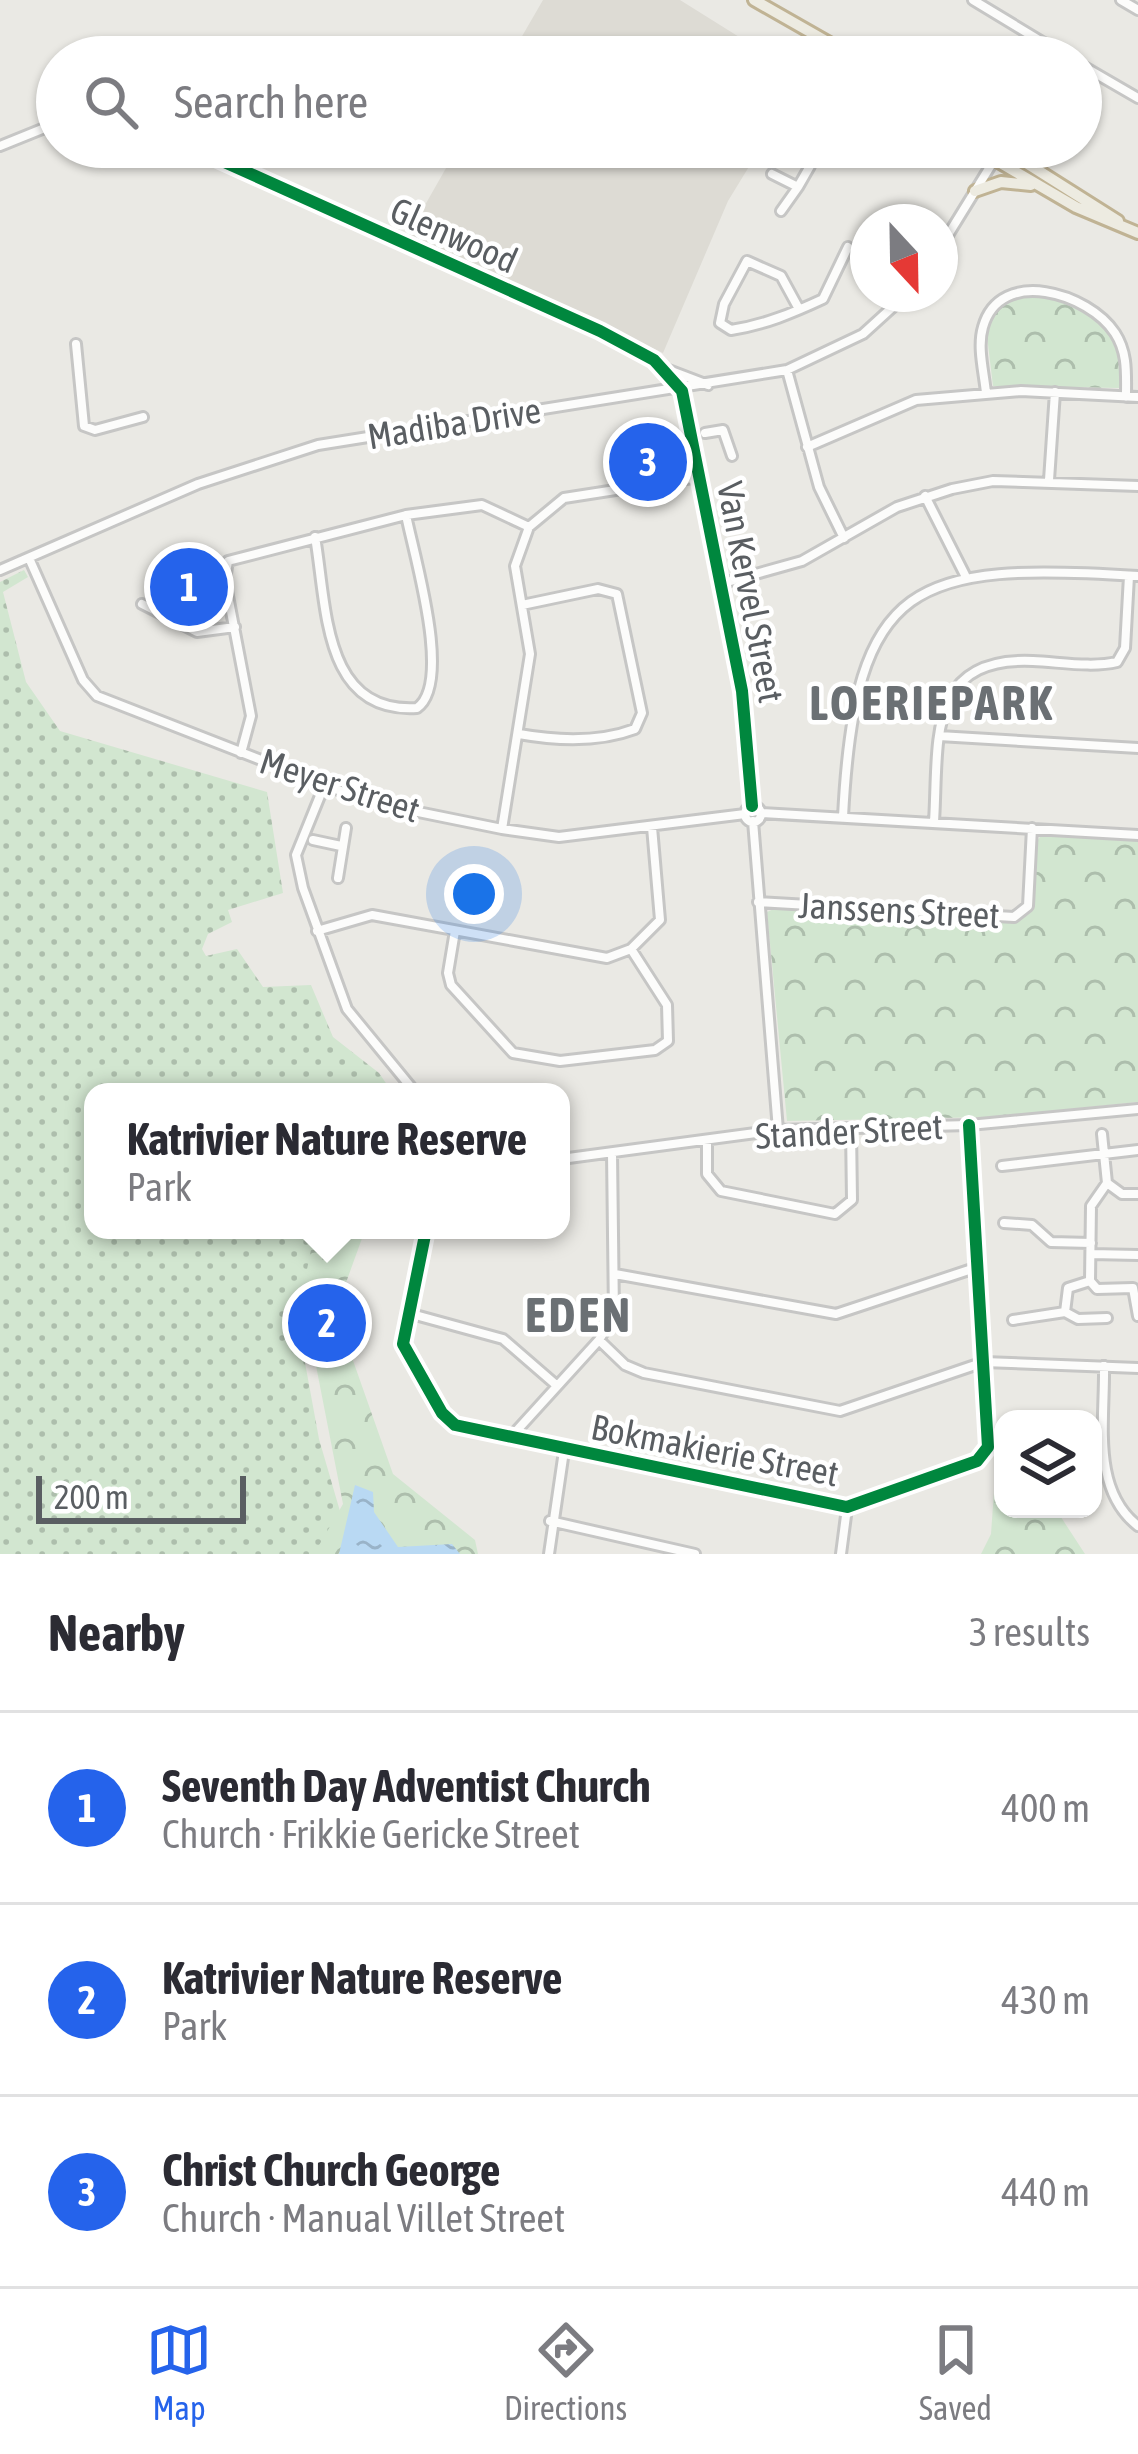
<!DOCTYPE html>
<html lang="en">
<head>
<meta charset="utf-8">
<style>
	:root { --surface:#fff; --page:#f2f2f3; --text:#2b2b33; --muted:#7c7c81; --line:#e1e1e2; --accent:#2563eb }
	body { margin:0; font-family:"Asap Condensed",sans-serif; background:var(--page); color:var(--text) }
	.controls { position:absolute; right:36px; bottom:36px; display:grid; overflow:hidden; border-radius:24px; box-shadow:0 3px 9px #0004 }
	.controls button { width:108px; height:108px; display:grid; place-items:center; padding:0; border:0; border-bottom:3px solid var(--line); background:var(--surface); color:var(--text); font:60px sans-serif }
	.compass { position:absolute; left:850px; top:204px; width:108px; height:108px; border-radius:50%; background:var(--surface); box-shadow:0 3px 9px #0004; rotate:158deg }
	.scale { position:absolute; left:36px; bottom:30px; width:210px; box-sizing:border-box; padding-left:12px; border:6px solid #5a5e62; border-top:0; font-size:33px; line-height:42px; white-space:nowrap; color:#5a5e62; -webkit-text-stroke:9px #fff; paint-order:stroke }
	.you { position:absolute; left:474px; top:894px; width:42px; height:42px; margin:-30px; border:9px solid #fff; border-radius:50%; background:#1a73e8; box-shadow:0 0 0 18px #1a73e833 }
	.badge { display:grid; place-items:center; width:78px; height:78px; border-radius:50%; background:var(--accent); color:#fff; font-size:39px; font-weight:700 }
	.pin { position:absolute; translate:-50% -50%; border:6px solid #fff; box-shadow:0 3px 12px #0006 }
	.popup { position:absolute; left:84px; top:1083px; width:486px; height:156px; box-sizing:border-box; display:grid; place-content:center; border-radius:24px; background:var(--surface); filter:drop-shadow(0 3px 9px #0005); font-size:39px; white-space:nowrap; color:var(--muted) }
	.popup b { font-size:45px; color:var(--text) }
	.popup::after { content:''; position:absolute; left:50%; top:100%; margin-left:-24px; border:24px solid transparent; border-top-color:var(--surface) }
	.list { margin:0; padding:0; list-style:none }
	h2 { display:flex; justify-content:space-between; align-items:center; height:156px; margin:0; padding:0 48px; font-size:51px }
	h2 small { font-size:39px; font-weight:400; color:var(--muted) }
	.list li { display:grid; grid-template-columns:78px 1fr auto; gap:36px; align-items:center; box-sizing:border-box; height:192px; padding:0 48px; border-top:3px solid var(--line) }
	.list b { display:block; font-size:45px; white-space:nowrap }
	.list p { margin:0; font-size:39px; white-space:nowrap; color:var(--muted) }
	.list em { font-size:39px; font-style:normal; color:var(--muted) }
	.icon { flex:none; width:66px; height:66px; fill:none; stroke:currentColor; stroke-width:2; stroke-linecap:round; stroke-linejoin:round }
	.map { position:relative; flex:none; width:1138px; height:1554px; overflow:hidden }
	.search { position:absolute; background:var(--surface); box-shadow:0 3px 9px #0004; left:36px; right:36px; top:36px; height:132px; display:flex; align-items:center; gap:30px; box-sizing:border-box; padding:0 42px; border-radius:66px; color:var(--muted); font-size:45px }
	.sheet { height:732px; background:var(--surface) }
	nav { display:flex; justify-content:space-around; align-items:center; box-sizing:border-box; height:168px; border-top:3px solid var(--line); background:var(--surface); font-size:33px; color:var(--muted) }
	nav a { display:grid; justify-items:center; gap:6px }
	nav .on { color:var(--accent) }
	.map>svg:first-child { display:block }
	.education { fill:#dddbd4 }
	.grass { fill:url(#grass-dots) }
	.park { fill:url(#park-crowns) }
	.water { fill:url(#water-ripples) }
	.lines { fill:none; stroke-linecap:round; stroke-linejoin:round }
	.minor-casing { stroke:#c6c6c5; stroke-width:14 }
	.highway-casing { stroke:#c0b394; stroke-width:16 }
	.minor { stroke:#fcfcfb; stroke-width:8 }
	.highway { stroke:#edebe1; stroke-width:10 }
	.cycleway-casing { stroke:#fff; stroke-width:20 }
	.cycleway { stroke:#00873e; stroke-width:12 }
	.labels { text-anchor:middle; stroke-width:9; stroke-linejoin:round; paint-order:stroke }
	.street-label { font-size:36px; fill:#5a5e62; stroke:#fff }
	.district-label { font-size:48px; font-weight:bold; letter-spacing:3px; fill:#6b7074; stroke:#fff }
</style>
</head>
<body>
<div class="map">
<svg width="1138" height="1554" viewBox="0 0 1138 1554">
	<defs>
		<pattern id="grass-dots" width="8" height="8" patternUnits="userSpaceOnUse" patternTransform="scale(3)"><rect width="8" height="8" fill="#d2e6d0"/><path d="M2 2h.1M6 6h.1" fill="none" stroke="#adbeac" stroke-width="1.8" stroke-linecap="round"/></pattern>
		<pattern id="park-crowns" width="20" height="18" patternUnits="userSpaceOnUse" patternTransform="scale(3)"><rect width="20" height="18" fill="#d2e6d0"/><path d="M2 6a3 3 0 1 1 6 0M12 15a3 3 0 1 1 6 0" fill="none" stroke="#adbeac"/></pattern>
		<pattern id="water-ripples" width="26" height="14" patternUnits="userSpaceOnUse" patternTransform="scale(3)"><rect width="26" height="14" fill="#b9d9f3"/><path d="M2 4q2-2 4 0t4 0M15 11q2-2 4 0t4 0" fill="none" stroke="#99b3c8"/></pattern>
	</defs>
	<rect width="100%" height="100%" fill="#eae9e4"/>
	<path class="education" d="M543 0H680L771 57H510Z
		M458 147H761L728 201 663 353 408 235Z"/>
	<path class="grass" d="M24 570 28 577 3 592 26 682 60 731 267 792 283 893 228 910 232 922 208 934 202 949 206 956 237 949 263 987 311 985 333 1037 379 1073 392 1092H93V1230H315L299 1330 319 1439 344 1525 332 1554H0V582Z"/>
	<path class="park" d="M1021 296C1072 290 1133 332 1120 388L993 386 986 328 1002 305Z
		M1041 835 1138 841V1102L991 1117 787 1121 767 912 776 908 1019 920 1031 908 1035 845Z
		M315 1230H365L343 1291 350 1352 393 1474 475 1540 478 1554H314L343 1504 302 1294Z
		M994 1491 1003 1497V1509H1025L1037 1516 1057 1511 1085 1554H981L991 1534Z"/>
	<path class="water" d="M355 1485 373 1492 374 1512 398 1547 452 1544 460 1554H339Z"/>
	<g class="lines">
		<defs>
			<path id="minor" d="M973 0 1067 57
				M1121 0 1138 10
				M1081 65 1138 98
				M0 146 57 123
				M191 147 600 331 654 360 682 391 742 691 752 806
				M772 174 798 187 781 211
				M798 187 810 166
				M940 248 996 157
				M799 309 781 276 747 261 724 304 720 323 731 330C764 325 793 313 823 299L848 247
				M76 344 84 426 95 430 143 417
				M666 369 708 385
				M787 370 819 487 844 538
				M986 393C984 372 977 347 983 327 1000 266 1089 293 1115 333 1128 353 1126 374 1126 397
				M705 433 723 430 732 456
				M807 447 916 400 1021 391 1138 397
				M1049 480 1055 392
				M925 496 965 575
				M315 537C327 605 322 714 417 708 453 683 414 556 406 515
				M29 558 83 680 97 696 369 802 502 829 559 837 745 814
				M0 570 198 484 318 445 787 370 863 334 907 294
				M720 584 802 561 897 507 952 489 993 481 1138 486
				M142 604 197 632 235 627
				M519 734C558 741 598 743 635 729L642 713 617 594 598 589 522 605
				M939 736 1138 748
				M241 753 251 716 225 580 228 561 406 515 482 505 529 527
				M324 786 296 855 303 888 347 1009 415 1092
				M745 814a8 8 0 1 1 16 0a8 8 0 1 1-16 0Z
				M760 813 1138 835
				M843 817C855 578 914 562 1138 576
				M753 821 778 1130
				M934 822C939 743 925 656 1033 661 1059 662 1092 668 1117 662L1125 648 1129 576
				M502 829 530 654 515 566 529 527 564 498 699 477
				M313 840 341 846
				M338 878 346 828
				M758 902 1014 917 1028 906 1032 828
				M317 931 372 915 607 958 631 949 660 920 652 827
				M455 931 448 973 451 985 513 1053 560 1061 655 1050 668 1041 667 1005 631 949
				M707 1141V1174L721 1191 835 1214 852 1200 851 1129
				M561 1159 778 1130 969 1125 1138 1109
				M1002 1166 1138 1150
				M1107 1183 1122 1194H1138
				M1004 1223 1032 1225 1051 1242 1091 1243
				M426 1230 403 1344 442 1413 455 1425 847 1507 977 1461 988 1447 969 1125
				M1091 1254 1138 1255
				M615 1274 836 1314 978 1267
				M1090 1281 1097 1289 1133 1288 1138 1316
				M1065 1312 1078 1319 1107 1318
				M408 1313 503 1339 555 1384
				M1013 1320 1065 1312 1068 1288 1090 1281 1091 1206 1107 1183 1102 1134
				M599 1340 625 1365 644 1373 840 1411 984 1362 1138 1368
				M1104 1366C1105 1421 1091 1489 1138 1526
				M509 1439 599 1340 614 1315 612 1153
				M550 1521 695 1554
				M549 1554 564 1451
				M841 1554 847 1508"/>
			<path id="highway" d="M754 0 854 57
				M973 147 1076 207 1138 233
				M1001 147 1118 221
				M975 191 1001 182 1031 185"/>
		</defs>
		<use href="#minor" class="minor-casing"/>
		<use href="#highway" class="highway-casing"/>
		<use href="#minor" class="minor"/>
		<use href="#highway" class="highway"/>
		<defs>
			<path id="cycleway" d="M191 147 600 331 654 360 682 391 742 691 752 806
				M426 1230 403 1344 442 1413 455 1425 847 1507 977 1461 988 1447 969 1125"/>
		</defs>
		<use href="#cycleway" class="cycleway-casing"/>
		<use href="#cycleway" class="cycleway"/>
	</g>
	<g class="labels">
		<g class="street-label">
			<text transform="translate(454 235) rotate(24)" y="13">Glenwood</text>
			<text transform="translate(454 423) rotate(-9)" y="13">Madiba Drive</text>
			<text transform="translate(751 592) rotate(79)" y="13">Van Kervel Street</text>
			<text transform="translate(340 785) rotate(18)" y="13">Meyer Street</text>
			<text transform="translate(899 910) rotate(3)" y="13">Janssens Street</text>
			<text transform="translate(849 1131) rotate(-3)" y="13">Stander Street</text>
			<text transform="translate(715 1450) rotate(11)" y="13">Bokmakierie Street</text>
		</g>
		<g class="district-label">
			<text x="932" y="720">LOERIEPARK</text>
			<text x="579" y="1332">EDEN</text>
		</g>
	</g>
</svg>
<div class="controls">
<button><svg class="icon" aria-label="layers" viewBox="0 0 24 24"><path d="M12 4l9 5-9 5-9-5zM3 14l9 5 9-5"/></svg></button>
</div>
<svg class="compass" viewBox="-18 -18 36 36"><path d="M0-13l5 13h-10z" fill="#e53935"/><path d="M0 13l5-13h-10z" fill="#7c7c81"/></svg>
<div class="scale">200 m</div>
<div class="you"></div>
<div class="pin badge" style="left:189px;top:587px">1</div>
<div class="pin badge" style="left:327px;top:1323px">2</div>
<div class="popup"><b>Katrivier Nature Reserve</b>Park</div>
<div class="pin badge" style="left:648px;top:462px">3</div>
<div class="search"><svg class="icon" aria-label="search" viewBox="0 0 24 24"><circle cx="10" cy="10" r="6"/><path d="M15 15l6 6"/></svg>Search here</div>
</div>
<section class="sheet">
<h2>Nearby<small>3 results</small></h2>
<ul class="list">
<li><span class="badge">1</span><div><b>Seventh Day Adventist Church</b><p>Church · Frikkie Gericke Street</p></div><em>400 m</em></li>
<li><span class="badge">2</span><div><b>Katrivier Nature Reserve</b><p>Park</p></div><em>430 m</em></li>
<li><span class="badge">3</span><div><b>Christ Church George</b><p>Church · Manual Villet Street</p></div><em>440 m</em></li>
</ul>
</section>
<nav>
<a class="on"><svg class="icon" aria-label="map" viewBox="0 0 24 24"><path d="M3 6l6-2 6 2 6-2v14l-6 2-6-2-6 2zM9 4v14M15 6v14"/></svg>Map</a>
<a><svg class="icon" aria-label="directions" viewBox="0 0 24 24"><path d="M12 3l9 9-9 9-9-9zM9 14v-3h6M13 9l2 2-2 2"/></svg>Directions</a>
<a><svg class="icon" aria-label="saved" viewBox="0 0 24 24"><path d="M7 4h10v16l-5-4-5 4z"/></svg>Saved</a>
</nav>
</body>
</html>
